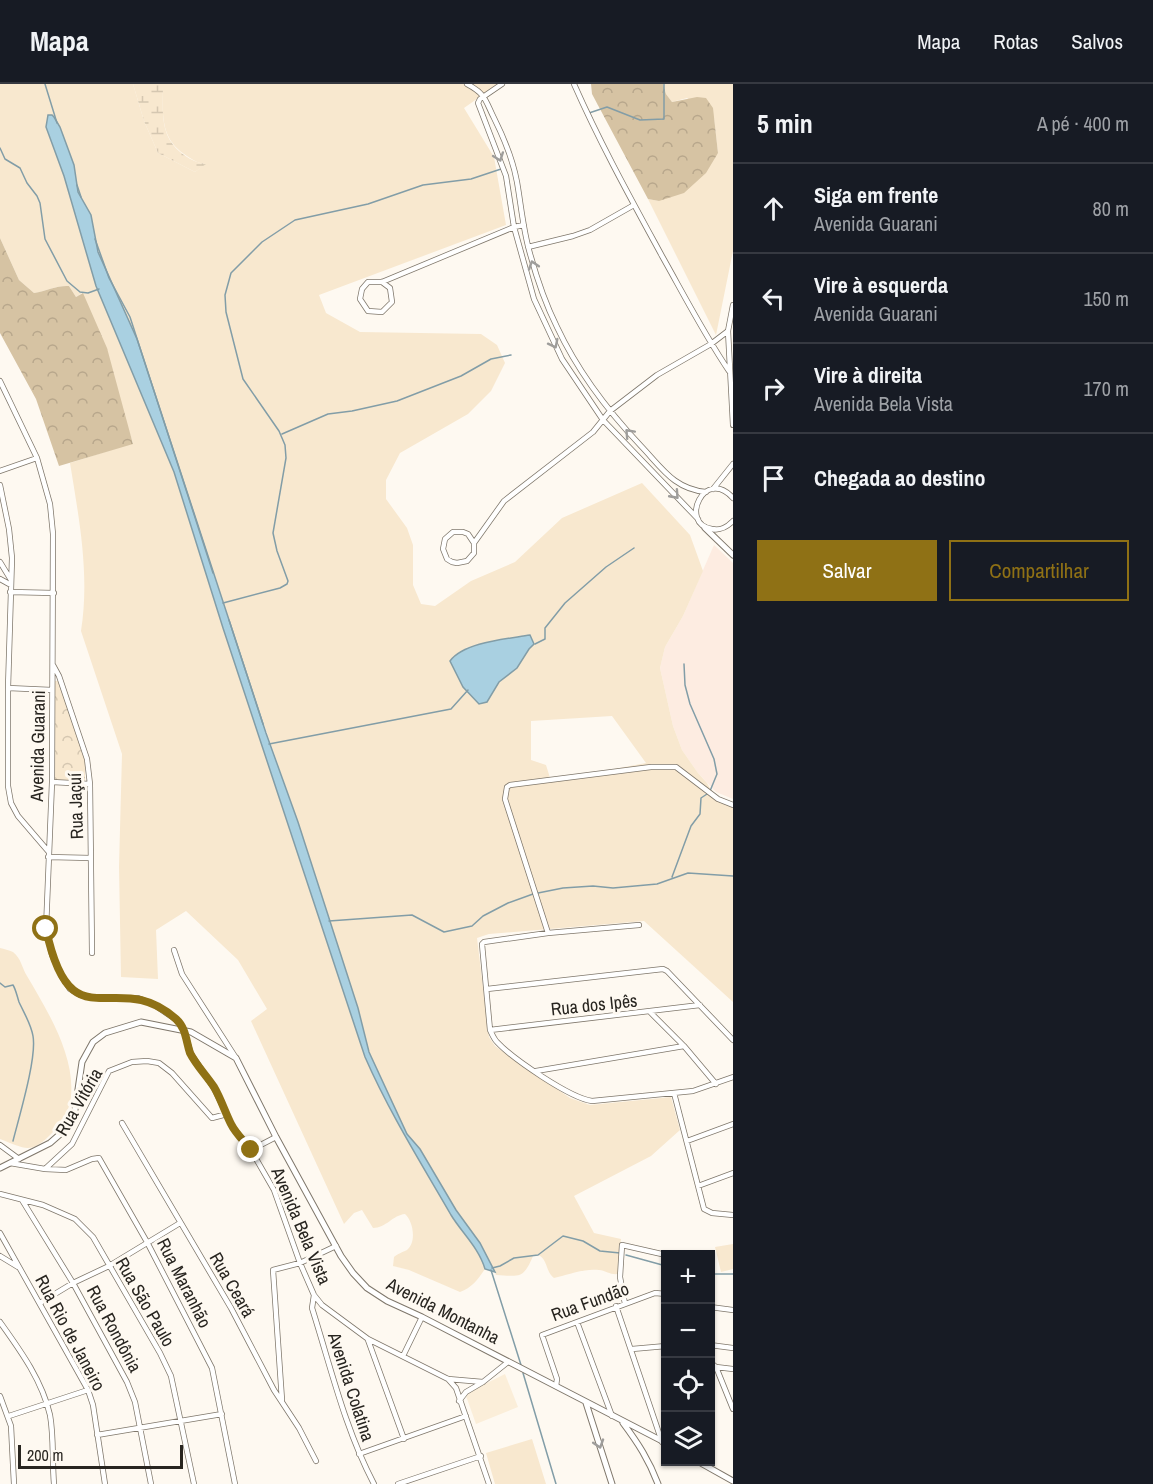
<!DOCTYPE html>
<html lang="pt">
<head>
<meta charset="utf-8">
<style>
	:root { --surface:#171b24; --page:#242831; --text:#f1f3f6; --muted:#9ea1a6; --line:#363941; --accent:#8f7115 }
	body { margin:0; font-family:"Archivo Narrow",sans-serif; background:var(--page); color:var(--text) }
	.controls { position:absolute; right:18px; bottom:18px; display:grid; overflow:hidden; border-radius:0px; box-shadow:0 2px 4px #0004 }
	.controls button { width:54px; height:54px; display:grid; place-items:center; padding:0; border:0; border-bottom:2px solid var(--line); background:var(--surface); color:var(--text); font:30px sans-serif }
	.scale { position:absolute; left:18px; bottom:15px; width:165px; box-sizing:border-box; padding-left:6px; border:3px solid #282520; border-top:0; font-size:16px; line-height:21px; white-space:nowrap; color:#282520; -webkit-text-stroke:4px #fef9f1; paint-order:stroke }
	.stop { position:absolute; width:18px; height:18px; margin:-14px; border:4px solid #8f7115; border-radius:50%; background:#fff }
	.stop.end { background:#8f7115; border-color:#fff; box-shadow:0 2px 6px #0008 }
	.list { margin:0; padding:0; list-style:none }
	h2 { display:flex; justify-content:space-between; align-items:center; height:78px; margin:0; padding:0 24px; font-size:26px }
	h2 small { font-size:20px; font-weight:400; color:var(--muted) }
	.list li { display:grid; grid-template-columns:39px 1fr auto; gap:18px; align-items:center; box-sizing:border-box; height:90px; padding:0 24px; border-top:2px solid var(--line) }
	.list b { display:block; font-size:22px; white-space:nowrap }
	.list p { margin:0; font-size:20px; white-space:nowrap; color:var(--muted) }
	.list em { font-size:20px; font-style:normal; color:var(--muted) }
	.actions { display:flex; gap:12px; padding:18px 24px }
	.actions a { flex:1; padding:14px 0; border:2px solid var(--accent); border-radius:0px; text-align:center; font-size:21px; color:var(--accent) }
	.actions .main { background:var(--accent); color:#fff }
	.icon { flex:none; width:33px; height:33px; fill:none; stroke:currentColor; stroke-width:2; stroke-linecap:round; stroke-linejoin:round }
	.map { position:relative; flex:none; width:733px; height:1400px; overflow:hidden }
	header { display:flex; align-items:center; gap:36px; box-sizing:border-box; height:84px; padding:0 30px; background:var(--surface); border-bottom:2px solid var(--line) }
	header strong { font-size:28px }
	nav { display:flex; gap:33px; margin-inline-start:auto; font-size:21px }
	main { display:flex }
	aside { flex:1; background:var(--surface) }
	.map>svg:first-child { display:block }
	.commercial { fill:#fdece1 }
	.built { fill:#fbeed9 }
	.green { fill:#f8e8cf; fill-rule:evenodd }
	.forest { fill:url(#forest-crowns) }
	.wetland { fill:url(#wetland-marsh) }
	.park { fill:url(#park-crowns) }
	.water { fill:#a9d0e1; stroke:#829da7; stroke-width:1.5 }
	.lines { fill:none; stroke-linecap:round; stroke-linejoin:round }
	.stream { stroke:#829da7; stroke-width:1.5 }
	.minor-casing { stroke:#7f776b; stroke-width:6 }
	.tertiary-casing { stroke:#7f776b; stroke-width:7 }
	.minor { stroke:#fff; stroke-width:4.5 }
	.tertiary { stroke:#fff; stroke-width:5 }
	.oneway { stroke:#9e9d9b }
	.route { stroke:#8f7115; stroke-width:8 }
	.labels { text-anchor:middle; stroke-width:6; stroke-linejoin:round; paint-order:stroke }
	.street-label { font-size:18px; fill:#282520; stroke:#fef9f1 }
</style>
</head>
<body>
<header>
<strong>Mapa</strong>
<nav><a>Mapa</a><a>Rotas</a><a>Salvos</a></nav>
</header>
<main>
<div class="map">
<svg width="733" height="1400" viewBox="0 0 733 1400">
	<defs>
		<pattern id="forest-crowns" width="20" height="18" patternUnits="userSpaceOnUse" patternTransform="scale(1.5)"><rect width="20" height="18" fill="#d6c3a3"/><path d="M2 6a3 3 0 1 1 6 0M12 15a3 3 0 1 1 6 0" fill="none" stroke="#b8a78c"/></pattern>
		<pattern id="wetland-marsh" width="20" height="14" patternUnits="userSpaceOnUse" patternTransform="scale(1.5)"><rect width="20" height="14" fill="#f8e8cf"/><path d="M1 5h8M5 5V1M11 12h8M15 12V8" fill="none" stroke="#d5c7b1"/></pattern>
		<pattern id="park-crowns" width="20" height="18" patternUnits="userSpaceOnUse" patternTransform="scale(1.5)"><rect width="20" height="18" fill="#f8e8cf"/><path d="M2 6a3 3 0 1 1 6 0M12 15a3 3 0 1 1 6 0" fill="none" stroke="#d5c7b1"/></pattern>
	</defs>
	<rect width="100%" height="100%" fill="#fef9f1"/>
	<path class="commercial" d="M714 461 733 479V715L716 708 698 689 682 666 673 642 660 584 665 563 683 532Z"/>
	<path class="built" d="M505 1290 518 1323 476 1340 466 1312 469 1308Z"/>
	<path class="green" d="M0 0H133L144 37 158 69 195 88 205 80C197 79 191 75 184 70 159 53 163 27 163 0H498L464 24 494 73 506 141 319 211 326 229 360 248 481 250 497 261 505 279 491 307 468 330 400 369 386 396V415L407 444 413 461V501L421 520 435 522 471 497 515 478 562 434 642 399 690 451 703 487 683 532 665 563 660 584 673 642 682 666 698 689 707 699 712 708 719 716 733 724V918L644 837 489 850 477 854 489 953 495 962 570 1014 590 1021 671 1013 680 1046 651 1072 574 1112 594 1149 621 1155 618 1190C610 1191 607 1187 599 1186 584 1184 568 1191 554 1194 545 1187 548 1175 538 1171L533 1172C523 1196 519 1192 496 1191L480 1159 456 1126 420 1065 407 1050 369 968 358 924 298 738 110 197 98 167 91 131 78 108 74 81 68 65 60 43 47 33 46 43 64 92 96 202 174 388 223 544 365 973C389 1028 421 1079 451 1131 462 1149 479 1164 485 1185 478 1195 472 1204 460 1208L409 1186 393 1182 394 1173C397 1170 403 1168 407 1166 417 1158 413 1137 405 1130 393 1131 386 1144 373 1144L362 1126 354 1129 344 1140 251 937 267 925 238 876 186 827 156 846 158 895 121 893 119 783 122 670 81 547C90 490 79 435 70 379L133 359 82 209 76 213 69 202C58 201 46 207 34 209L19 196 0 154ZM530 551 534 560 529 565 517 584 499 598 465 564ZM612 632 646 679 551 697 546 681 531 676V637Z
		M663 0H733V167L716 251 648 115 659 117 718 69 714 34 687 14 672 18 666 10Z
		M0 864C4 865 9 866 13 868 21 874 22 884 27 892 47 926 75 971 71 1012 70 1026 62 1038 53 1048 31 1071 26 1065 0 1055Z
		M733 1160V1185L721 1188 715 1163Z
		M532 1355 546 1400H495L486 1369Z"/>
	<path class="forest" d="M591 0H663L666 10 672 18 697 13 706 14 713 24 718 69 706 89 684 109 659 117 648 115 592 10Z
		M0 154 19 196 34 209C46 207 58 201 69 202L76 213 83 209 107 264 133 360 59 382 36 315 0 249Z"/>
	<path class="wetland" d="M133 0H163C163 29 159 53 184 71 191 76 198 79 206 80L195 88 158 69 144 37Z"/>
	<path class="park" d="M55 597H58L85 673V697L54 696Z"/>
	<path class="water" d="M48 31H52L54 33 60 43 74 81 78 108 91 131 98 168 137 255 266 649 298 738 358 924 369 968 407 1050 420 1065 456 1126 480 1159 495 1188 485 1185C479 1164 462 1149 451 1131 421 1079 389 1028 365 973L223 544 174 388 96 202 64 92 46 43Z
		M530 551 534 560 529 565 517 584 499 598 487 618 479 620 463 603 450 577C464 558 507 555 530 551Z"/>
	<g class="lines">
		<path class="stream" d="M45 0 57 39
			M589 29 607 23 640 36 664 35V0
			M0 64 5 75 20 84 27 99 37 112 40 119 45 155 67 197 80 208 88 209 99 205
			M77 101 81 113
			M95 155 109 194 130 233 213 489
			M282 350 328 330 352 327 397 317 461 292 491 275 511 271
			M223 519 280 504 287 500 288 497 277 467 273 449 286 374 285 361 279 347 243 295 226 228 225 211 231 189 262 158 295 136 368 120 423 101 471 95 501 85
			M229 536 263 640
			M535 560 545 555V544L565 519 606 483 634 464
			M684 580 685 601 690 620 714 675 717 690 710 707
			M269 660 451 625 468 606
			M672 793 691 742 700 730 701 714 707 710
			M538 809 563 804 593 802 613 804 657 800 688 789 733 792
			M329 837 412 831 444 848 472 842 483 832 508 819 533 810
			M0 899 5 903 13 901C16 906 17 912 19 918 24 929 31 940 33 952 37 974 19 1033 13 1057
			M626 1171 666 1182
			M492 1184 500 1182 514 1174 538 1171 563 1152 583 1157 600 1167 620 1169
			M491 1186 521 1281
			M710 1190H733
			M523 1289 556 1400"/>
		<defs>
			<path id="minor" d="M467 0C486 10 485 16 494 34 504 54 513 76 517 98 521 121 523 144 529 166 536 192 545 219 557 243 578 288 608 327 641 362 662 384 674 405 706 408
				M502 0 480 15 478 19 506 92 514 143 534 215 562 275 603 336 698 435
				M574 0C600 59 631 115 662 172 684 211 704 250 729 287
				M528 163 573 152 590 146 634 121
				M382 198 390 204 392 218 382 228 368 227 360 215 362 205 368 198H382L514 143 524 141
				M733 221 728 247 733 341
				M0 297 37 374 50 420 53 450 52 698 46 845 52 871 62 893 70 905 80 911 103 915 138 914 153 920 178 937 184 946 191 970 214 1004 232 1042 251 1066 274 1106 300 1179 314 1211 322 1221 368 1255 448 1295 483 1298
				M0 387 37 374
				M0 401 9 445 12 474 8 604V702L11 719 18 732 48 767
				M713 405 733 380
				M733 414C705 382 678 440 712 445 721 447 727 443 733 437
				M474 459 468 450 463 448H453L445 455 443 465 447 475 452 478 457 479 467 477 474 469V459L504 417 593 348 610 327 657 291 711 260 728 247
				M0 478 11 496
				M0 495 11 501
				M10 508 54 509
				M53 581 59 592 87 675 90 700 92 869
				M8 604 52 606
				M52 698 90 700
				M48 773 91 774
				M639 841 548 849 484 858 482 860 490 946C492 950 494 955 497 958 513 975 570 1014 592 1017L693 1007 733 993
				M548 849 505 715 507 703 510 701 651 683H676L718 715 733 721
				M174 866 182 890 236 974
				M487 905 663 885 667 887 733 956
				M650 928 684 962 716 1000
				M490 946 700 921
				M536 987 684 962
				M674 1009 704 1125 712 1129 733 1131
				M122 1039 231 1224 274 1306 299 1344 316 1377
				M687 1057 733 1040
				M0 1061 19 1075
				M251 1066 276 1053
				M10 1079 45 1085 72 1060 109 987 132 978 147 977 159 979 172 989 212 1034 227 1030
				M45 1085 66 1086 92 1075 99 1074 147 1158 212 1284 235 1400
				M698 1102 733 1089
				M0 1110 43 1121 75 1135 93 1153 160 1269 171 1292 194 1400
				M22 1116 73 1199 127 1298 135 1318 151 1400
				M0 1149 88 1306 93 1321 105 1400
				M0 1172 18 1183
				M314 1211 312 1224C331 1284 345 1345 374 1400
				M40 1219 73 1199 109 1182 180 1139
				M625 1220 620 1193 622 1161 666 1171
				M616 1222 662 1358
				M710 1223 733 1226
				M0 1238C20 1266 42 1296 50 1331 54 1353 52 1377 54 1400
				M577 1238 612 1332
				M368 1256 404 1355
				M710 1261 733 1264
				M632 1265 666 1262
				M403 1272 422 1233
				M710 1278 716 1283 733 1285
				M716 1283 733 1325
				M448 1295 456 1304 489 1400
				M556 1302 557 1295 542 1251 655 1209 666 1210
				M0 1312 11 1342 14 1400
				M282 1316 273 1186 300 1179 336 1162
				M459 1317 466 1308 483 1298 508 1278
				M9 1332 88 1306
				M97 1351 222 1330
				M359 1370 466 1332
				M398 1400 481 1372"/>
			<path id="tertiary" d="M705 444 733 471
				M0 1084 50 1059 66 1045 75 1026 82 978 93 958 105 949 141 938 191 948 236 974 276 1053 341 1172 353 1189 367 1204 387 1217 422 1233 666 1359
				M586 1319 612 1400
				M623 1339C638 1359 649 1376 658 1400
				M699 1378 733 1397"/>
		</defs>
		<use href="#minor" class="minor-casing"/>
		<use href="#tertiary" class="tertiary-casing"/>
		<use href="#minor" class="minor"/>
		<use href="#tertiary" class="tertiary"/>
	</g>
	<defs><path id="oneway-chevron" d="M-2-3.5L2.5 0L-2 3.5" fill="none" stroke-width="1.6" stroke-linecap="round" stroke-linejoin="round" transform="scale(1.5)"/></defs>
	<g class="oneway">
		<use href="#oneway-chevron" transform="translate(499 73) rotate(70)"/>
		<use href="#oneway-chevron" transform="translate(533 181) rotate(-108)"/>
		<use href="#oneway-chevron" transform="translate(554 260) rotate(63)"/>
		<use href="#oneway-chevron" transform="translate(629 349) rotate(-133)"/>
		<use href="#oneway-chevron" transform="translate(675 411) rotate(48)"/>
		<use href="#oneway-chevron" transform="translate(599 1360) rotate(72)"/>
	</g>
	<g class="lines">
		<path class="route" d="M46 845C71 963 116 881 176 935 186 944 186 957 190 969 196 981 206 991 214 1003 221 1015 225 1028 231 1040 236 1050 245 1058 251 1066"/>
	</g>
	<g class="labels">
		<g class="street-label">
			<text transform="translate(38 662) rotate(-89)" y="6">Avenida Guarani</text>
			<text transform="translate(76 722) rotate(-92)" y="6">Rua Jaçuí</text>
			<text transform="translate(594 921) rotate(-6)" y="6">Rua dos Ipês</text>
			<text transform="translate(79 1018) rotate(-60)" y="6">Rua Vitória</text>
			<text transform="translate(301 1142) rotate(67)" y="6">Avenida Bela Vista</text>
			<text transform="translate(184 1199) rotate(63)" y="6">Rua Maranhão</text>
			<text transform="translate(232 1201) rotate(60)" y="6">Rua Ceará</text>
			<text transform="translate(145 1218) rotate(60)" y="6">Rua São Paulo</text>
			<text transform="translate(590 1218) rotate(-20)" y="6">Rua Fundão</text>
			<text transform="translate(443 1227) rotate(27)" y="6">Avenida Montanha</text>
			<text transform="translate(114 1245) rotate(62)" y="6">Rua Rondônia</text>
			<text transform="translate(70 1249) rotate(62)" y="6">Rua Rio de Janeiro</text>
			<text transform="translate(351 1303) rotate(72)" y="6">Avenida Colatina</text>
		</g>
	</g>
</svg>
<div class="controls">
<button>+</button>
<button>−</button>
<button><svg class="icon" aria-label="locate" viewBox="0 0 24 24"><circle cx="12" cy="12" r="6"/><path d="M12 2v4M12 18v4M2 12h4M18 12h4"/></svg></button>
<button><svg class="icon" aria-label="layers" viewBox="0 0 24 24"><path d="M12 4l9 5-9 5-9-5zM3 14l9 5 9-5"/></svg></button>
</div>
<div class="scale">200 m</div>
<div class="stop" style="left:46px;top:845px"></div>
<div class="stop end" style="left:251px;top:1066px"></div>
</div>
<aside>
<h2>5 min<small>A pé · 400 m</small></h2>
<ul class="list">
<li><svg class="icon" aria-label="ahead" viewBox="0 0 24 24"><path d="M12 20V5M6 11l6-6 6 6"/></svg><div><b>Siga em frente</b><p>Avenida Guarani</p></div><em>80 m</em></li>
<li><svg class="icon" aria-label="left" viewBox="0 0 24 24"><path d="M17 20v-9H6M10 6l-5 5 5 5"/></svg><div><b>Vire à esquerda</b><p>Avenida Guarani</p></div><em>150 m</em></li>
<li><svg class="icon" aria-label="right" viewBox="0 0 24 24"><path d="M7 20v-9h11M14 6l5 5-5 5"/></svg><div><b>Vire à direita</b><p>Avenida Bela Vista</p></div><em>170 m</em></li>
<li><svg class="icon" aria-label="arrive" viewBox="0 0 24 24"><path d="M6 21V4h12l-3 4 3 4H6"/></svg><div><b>Chegada ao destino</b></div></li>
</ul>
<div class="actions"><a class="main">Salvar</a><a>Compartilhar</a></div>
</aside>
</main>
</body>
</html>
